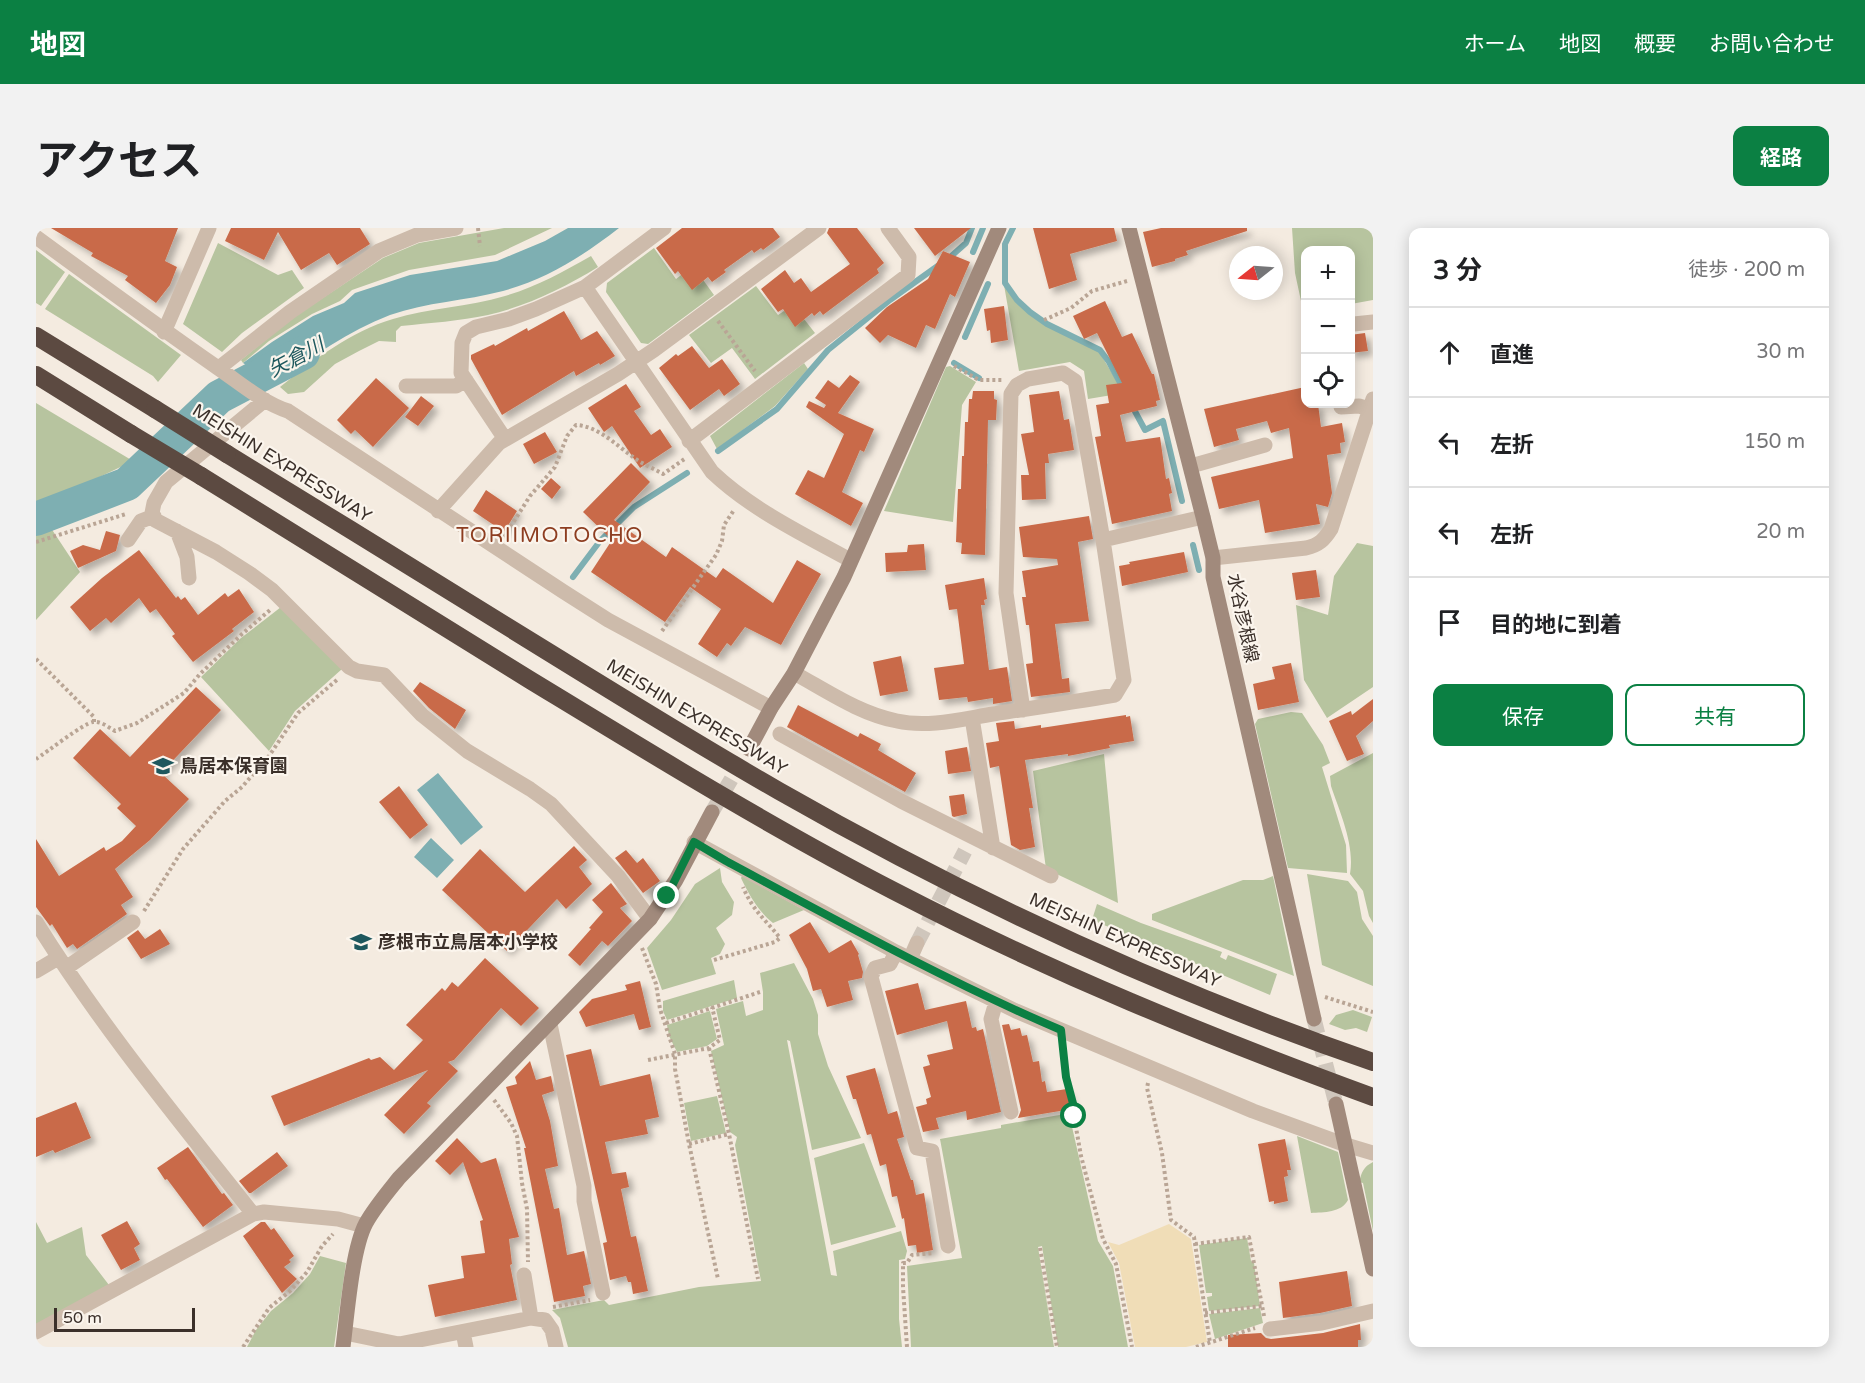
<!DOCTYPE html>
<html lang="ja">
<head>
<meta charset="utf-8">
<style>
	:root { --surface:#fff; --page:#f2f2f2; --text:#202124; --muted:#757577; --line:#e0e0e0; --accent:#0b8043 }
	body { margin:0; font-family:"Varela Round","Noto Sans JP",sans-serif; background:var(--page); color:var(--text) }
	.controls { position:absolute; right:18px; top:18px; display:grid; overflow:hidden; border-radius:12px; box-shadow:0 3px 15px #0003 }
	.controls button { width:54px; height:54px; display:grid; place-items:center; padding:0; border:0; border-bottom:2px solid var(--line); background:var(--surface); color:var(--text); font:30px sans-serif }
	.compass { position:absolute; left:1193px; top:18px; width:54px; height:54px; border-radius:50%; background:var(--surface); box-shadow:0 3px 15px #0003; rotate:253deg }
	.scale { position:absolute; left:18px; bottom:15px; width:141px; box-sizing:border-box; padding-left:6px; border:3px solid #3b302a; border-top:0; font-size:16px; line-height:21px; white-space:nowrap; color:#3b302a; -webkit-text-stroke:4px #fbf5ed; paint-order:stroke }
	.stop { position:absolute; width:18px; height:18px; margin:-14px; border:4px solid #0b8043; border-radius:50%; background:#fff }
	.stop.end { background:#0b8043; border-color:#fff; box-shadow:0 2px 6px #0008 }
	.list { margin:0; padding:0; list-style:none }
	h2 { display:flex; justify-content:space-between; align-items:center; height:78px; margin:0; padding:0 24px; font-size:26px }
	h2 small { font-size:20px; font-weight:400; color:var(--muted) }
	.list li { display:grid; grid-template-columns:39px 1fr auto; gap:18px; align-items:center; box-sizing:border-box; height:90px; padding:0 24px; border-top:2px solid var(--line) }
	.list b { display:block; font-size:22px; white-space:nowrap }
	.list em { font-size:20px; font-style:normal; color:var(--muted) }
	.actions { display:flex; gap:12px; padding:18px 24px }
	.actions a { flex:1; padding:14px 0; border:2px solid var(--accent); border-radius:12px; text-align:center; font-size:21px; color:var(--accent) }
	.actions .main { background:var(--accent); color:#fff }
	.icon { flex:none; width:33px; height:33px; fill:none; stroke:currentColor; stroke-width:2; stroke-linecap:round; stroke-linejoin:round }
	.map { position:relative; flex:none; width:1337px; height:1119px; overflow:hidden; border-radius:12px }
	header { display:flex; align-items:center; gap:36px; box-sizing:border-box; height:84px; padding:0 30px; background:var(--accent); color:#fff }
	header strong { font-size:28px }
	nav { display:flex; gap:33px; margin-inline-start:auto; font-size:21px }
	.intro { display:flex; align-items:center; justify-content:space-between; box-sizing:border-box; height:144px; padding:0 36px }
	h1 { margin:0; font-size:42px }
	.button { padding:15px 27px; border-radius:12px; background:var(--accent); color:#fff; font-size:21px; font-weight:700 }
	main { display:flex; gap:36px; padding:0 36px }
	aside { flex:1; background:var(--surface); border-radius:12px; box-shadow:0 3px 15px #0003 }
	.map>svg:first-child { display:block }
	.green { fill:#b7c49f }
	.sand { fill:#f0ddb7 }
	.water { fill:#7eafb2 }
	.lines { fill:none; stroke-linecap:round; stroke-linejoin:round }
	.stream { stroke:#7eafb2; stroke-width:6 }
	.river { stroke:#7eafb2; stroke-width:34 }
	.building { fill:#c96b49; filter:url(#shadow) }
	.street-tunnel { stroke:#cfc6bc; stroke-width:15; stroke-dasharray:15 8; stroke-linecap:butt }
	.secondary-tunnel { stroke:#cfc6bc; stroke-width:15; stroke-dasharray:15 8; stroke-linecap:butt }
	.path { stroke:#b9a595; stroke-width:4; stroke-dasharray:3 3; stroke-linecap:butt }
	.street { stroke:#cdbbab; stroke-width:15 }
	.secondary { stroke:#a18a7c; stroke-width:15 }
	.highway { stroke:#5c4a41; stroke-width:18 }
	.highway-bridge { stroke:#5c4a41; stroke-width:18 }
	.route { stroke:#0b8043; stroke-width:8 }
	.labels { text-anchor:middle; stroke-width:4.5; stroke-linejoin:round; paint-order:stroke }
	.street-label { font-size:18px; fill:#3b302a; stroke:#fbf5ed }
	.poi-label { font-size:18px; font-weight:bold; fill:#3b302a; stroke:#fbf5ed; text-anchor:start }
	.water-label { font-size:20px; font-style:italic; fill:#1e585e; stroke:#fbf5ed }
	.quarter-label { font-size:21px; letter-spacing:1.5px; fill:#8d3d20; stroke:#fbf5ed }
</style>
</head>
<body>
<header>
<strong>地図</strong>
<nav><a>ホーム</a><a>地図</a><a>概要</a><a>お問い合わせ</a></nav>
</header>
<div class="intro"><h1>アクセス</h1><a class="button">経路</a></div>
<main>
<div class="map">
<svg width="1337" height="1119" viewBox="0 0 1337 1119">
	<defs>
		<filter id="shadow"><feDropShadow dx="5" dy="5" stdDeviation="3" flood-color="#0004"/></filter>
	</defs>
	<rect width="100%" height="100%" fill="#f4ebe0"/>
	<path class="green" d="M468 0H516L459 27 373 42 316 62 304 73 276 86 233 113 207 135 205 132 255 91 347 30 383 15Z
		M1256 0H1337V72L1315 76 1314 22H1270L1269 72 1265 73 1259 45Z
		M182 15 242 47 256 42 268 60 206 105 186 124 147 96Z
		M618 20 640 51 657 38 678 67 612 116 605 115 570 64 571 55Z
		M0 22 29 44 5 78 0 75Z
		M555 28 562 39C528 60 491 78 452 87 424 93 394 95 365 98L360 103V114L343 113 323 123 299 136 268 164 252 166 244 159C278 132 315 103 357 91 393 80 432 79 469 68 500 59 527 44 555 28Z
		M33 46 145 127 122 154 117 148 9 81Z
		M968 57 980 74 993 86 1011 97 1062 122 1088 165 1052 171 1048 143 1034 134 983 143Z
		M720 58 742 87 757 77 779 105 719 151 696 120 675 135 653 107Z
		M768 135 772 141 739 178 681 221 674 208Z
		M914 138 940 154 926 177 917 294 848 283 910 139Z
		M0 175 97 233 1 279 44 344 0 392Z
		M1321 315 1337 318V459L1291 490 1268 452 1260 377 1292 387 1298 348Z
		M245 379 306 441 259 483 233 523 165 449 205 410Z
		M1255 484 1266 485 1287 517 1294 535 1286 539 1310 617 1311 645 1252 640 1219 496 1222 491Z
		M1337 525V695L1333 688 1327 663 1314 646C1319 617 1304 585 1295 558L1294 548Z
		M1068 526 1082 675 1010 641 997 543Z
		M684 640 686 654 698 674 696 687 680 700 689 716 684 726 675 730 680 746 626 762 611 720 635 692 659 656Z
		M1271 646 1312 653 1321 664 1326 691 1337 708V758L1286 737Z
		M706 648 768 682 737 695C722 683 713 667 705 650Z
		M1237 648 1258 748 1116 692V686L1207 652H1227Z
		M1061 676 1105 695 1186 724 1184 729 1190 732 1192 727 1241 746 1234 767 1056 692Z
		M758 735 777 771 782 787V806L792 838 825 910 776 922 754 813 751 812 795 1047 801 1048 797 1023 865 1003 871 1023 869 1031 863 1032V1091L866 1119H532L524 1090 516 1082 568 1072 573 1077 663 1059 725 1053 699 917 701 909 694 904 675 823 688 817 680 781 707 773 710 788 727 782V764L724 745Z
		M698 752 701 770 631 792 627 783V773Z
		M1317 782 1336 789 1331 804 1320 800 1309 802 1293 796 1300 787Z
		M674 783 681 811 671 818 641 824 633 808 631 797Z
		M681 868 690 905 655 913 648 875Z
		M1035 885 1034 890 1062 1013 1077 1038 1092 1119H1022L1006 1018 1002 1019 1018 1119H875L871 1038 926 1030 904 911 965 900V897Z
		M1261 908 1302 924 1312 972C1305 985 1288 984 1275 985Z
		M828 915 860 999 795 1017 778 930Z
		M1337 934V1003L1327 955 1323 954C1326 944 1327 939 1337 934Z
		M0 994 11 1015 46 999 50 1027 73 1057 0 1097Z
		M1211 1010 1215 1033 1218 1035 1224 1078 1173 1083 1171 1069 1176 1068V1065H1170L1163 1017Z
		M284 1028 310 1035 298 1119H211L220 1102 235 1083 257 1065 274 1046Z
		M1224 1080 1227 1095 1179 1111 1173 1086Z"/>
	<path class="sand" d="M1133 996 1155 1011 1171 1114 1150 1119H1099L1083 1035 1072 1014 1083 1017Z"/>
	<path class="water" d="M532 0H583C547 28 511 51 467 63 429 73 391 74 354 87 312 103 276 129 240 155L207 135 236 114 277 88 308 75 319 65 374 47 461 33 509 13Z
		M402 545 447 599 425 617 381 562Z
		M395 610 418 632 401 650 378 629Z"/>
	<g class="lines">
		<path class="stream" d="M977 0 969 16V55L981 72 994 84 1011 96 1064 122 1073 134 1088 162
			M937 24 947 0
			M912 31 930 15 936 0
			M929 109 952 56
			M918 135 943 150
			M1095 176 1109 202 1127 193 1146 273
			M682 223 741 181 792 122 854 72 903 37
			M1157 317 1163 342
			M537 349 564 313 598 279 651 245"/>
		<path class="river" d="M0 291 91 256 183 169 267 125"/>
	</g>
	<path class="building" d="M15 0H142L129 33 141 39 134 57 120 75 89 52 92 48 55 28 57 25Z
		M195 0H324L334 16 301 37 293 25 265 42 242 4 228 32 189 13Z
		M646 0H737L744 9 727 22 725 20 718 25 716 22 688 42 690 44 676 54 672 49 656 62 642 43 639 46 620 20Z
		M793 0H821L848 35 841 41 843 45 787 87 784 83 778 88 776 85 759 99 747 81 742 84 725 61 749 42 758 55 765 50 775 64 814 36 791 5Z
		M878 0H935L899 28Z
		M997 0H1078L1081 13 1034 26 1041 52 1013 61Z
		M1125 0H1211V3L1150 23 1152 27 1139 31V33L1116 39 1107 4Z
		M907 23 934 34 919 69 914 66 899 101 890 97 880 120 852 107 844 115 829 100 851 79 892 51Z
		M1069 73 1086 109 1096 105 1116 146H1118L1124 172 1120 173 1121 178 1084 187 1090 214 1124 209 1130 251 1133 250 1136 265 1133 266 1136 283 1076 296 1059 209 1065 208 1060 177 1073 175 1070 157 1086 155 1061 105 1048 111 1037 88Z
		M968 78 972 112 955 115 954 102 951 103 948 81Z
		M528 83 545 112 561 103 579 128 564 137 563 135 540 148 538 143 466 187 435 131V127L458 116 459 118 491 100 492 103Z
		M1329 105 1332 123 1314 125V107Z
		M656 118 673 140 686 131 704 156 688 168 683 161 654 182 623 140 640 126 642 128Z
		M814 147 824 154 802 185 838 201 828 224 824 222 806 264 827 275 815 298 759 266 772 242 788 250 808 206 770 179 773 173 788 180 790 177 779 170 792 152 803 160Z
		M340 150 373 180 337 219 319 202 315 206 301 192Z
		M590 156 605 179 598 183 615 207 624 201 636 219 604 240 576 198 568 204 552 180Z
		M1269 159V176H1282L1285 199 1306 195 1309 214 1304 215 1305 225 1291 227 1296 265 1292 279 1280 276 1284 296 1229 305 1223 272 1183 281 1175 249 1257 230 1253 200 1235 205 1231 193 1200 201 1203 212 1178 219 1168 181Z
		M937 163H958V171L961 172 960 192H952L949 327 925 326 926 315 920 314 922 261H925L926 228H928L929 194H932L933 171H936Z
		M1023 163 1028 192 1033 191 1038 222 1012 226 1013 235H1009L1010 271 986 272 985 247H993L985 206 998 204 993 167Z
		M385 168 398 178 382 198 369 189Z
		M509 204 521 224 498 236 487 216Z
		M595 235 614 254 578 292 630 329 636 319 680 350 687 340 737 375 761 332 785 346 745 417 709 399 695 418 691 415 681 429 662 416 685 381 654 359 629 394 555 344 576 312 547 284Z
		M515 250 525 259 516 271 505 261Z
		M450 262 481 283 468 304 437 283Z
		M1053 288 1057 311 1042 314 1053 393 1019 396 1026 451 1033 450 1034 464 995 469 990 436 997 435 993 397H990L986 369H990L986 343 1022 337 1021 331 987 329 983 299Z
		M70 303 84 307 80 323 42 340 34 323 47 317 64 322Z
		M888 316 890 342 850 344 849 325 871 324 872 317Z
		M103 322 140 370 142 368 145 372 149 369 162 387 189 365 192 369 203 361 218 384 196 401 198 403 157 434 136 408 139 406 120 381 114 385 103 370 75 395 70 390 54 403 34 379 66 350Z
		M1148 324 1152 344 1086 358 1083 338 1094 336 1093 334Z
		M1280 342 1284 369 1260 372 1256 345Z
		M948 350 951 371 948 372 949 377H945L953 442 971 439 976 473 957 476V470L932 474 931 469 903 472 898 440 928 436 921 381 913 382 909 357Z
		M865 428 872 463 844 468 837 434Z
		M1255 435 1263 474 1222 482 1217 456 1239 451 1236 439Z
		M384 454 430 482 419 501 393 480 377 463Z
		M160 459 185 482 125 545 153 571 114 612 79 641 97 669 85 677 91 686 41 721 37 716 31 720 16 696 14 698 0 679V611L23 648 68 619 70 623 86 613 100 598 81 580 85 576 37 530 64 501 94 529Z
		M1337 471V493L1320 508 1328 526 1311 533 1293 493 1315 483 1316 487Z
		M762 477 822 509 824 505 845 516 842 522 880 545 869 564 751 499Z
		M1090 487V489L1094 488 1098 513 1073 517 1074 520 1032 528V526L989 532 997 580H993L999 619 984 622 975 617 963 538 954 540 950 515 963 513 960 495 978 493 979 501 1005 497V500Z
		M931 519 935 543 912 546 909 523Z
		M363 558 392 597 374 611 343 574Z
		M928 566 931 586 918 589 916 588 913 568Z
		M538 618 551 632 543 639 556 656 530 681 521 671 471 723 406 662 444 621 489 664Z
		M590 622 601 635 607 630 624 653 607 665 579 630Z
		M575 655 591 676 584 680 596 693 572 718 566 713 544 738 532 727 555 701 553 700 567 684 556 672Z
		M774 694 793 725 815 712 823 726 822 727 827 744 826 750 812 753 817 772 791 779 785 761 777 763 771 741 753 707Z
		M124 701 134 716 105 731 91 710 102 702 109 711Z
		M449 730 503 780 485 798 465 780 418 832 412 834 422 843 391 875 395 878 368 906 348 887 392 842 248 898 235 868 333 830 335 832 344 829 358 842 387 812 370 797 406 760 409 763 416 754 422 759Z
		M604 753 615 799 603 802 598 786 550 799 543 784 556 771 591 762 589 757Z
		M882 755 889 782 930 773 936 800 940 799 941 803 947 801 965 884 931 892 930 883 900 890 903 901 887 904 880 879 891 876 890 871 895 869 887 839 894 837 891 827 917 821 911 793 861 807 849 763Z
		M973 796 975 802 984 800 986 808 991 807 997 834 1003 833 1006 854 1009 853 1011 864 1031 861 1036 881 982 890 985 882 966 797Z
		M555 821 564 858 614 846 623 889 609 892 612 906 569 914 576 946 590 944 593 959 585 961 595 1009 600 1008 612 1063 597 1066 595 1054H592L590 1048 574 1052 567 1015 571 1014 530 827Z
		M494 833 500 852 515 848 518 863 506 867 514 893 522 938 509 941 518 981 523 980 531 1027 548 1023 555 1056 547 1058 549 1068 518 1074 488 920H490L470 859 481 856 479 849Z
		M839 840 852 886 861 883 868 909 861 911 875 952H877L880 967 888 965 897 1022 881 1025 880 1017 872 1018 868 990 866 991 861 968 856 969 850 936 844 938 835 906 831 907 820 871H817L810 848Z
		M40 874 55 910 19 925 17 922 0 929V890Z
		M421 910 445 935 460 930 483 1009 473 1011 476 1036 474 1037 481 1072 399 1089 392 1057 428 1050 425 1028 449 1025 444 993 447 992 427 934 414 947 399 933Z
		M1249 911 1255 942H1251L1252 948 1248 949 1252 973 1238 976V973L1233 974 1222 916Z
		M152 919 186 966 188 965 197 977 167 999 131 951 129 952 121 940Z
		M241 924 252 938 215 965H213L203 953Z
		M91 993 104 1016 98 1020 104 1032 85 1042 65 1007Z
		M225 994H229L235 1002 238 1000 258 1028 253 1032 255 1034 248 1039 261 1051 246 1065 207 1008Z
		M1311 1043 1316 1078 1284 1085 1247 1090 1243 1054Z
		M1324 1096 1325 1112H1322V1119H1192V1107L1225 1105 1230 1110 1235 1111 1287 1105Z"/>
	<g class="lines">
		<path class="street-tunnel" d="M881 715 929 623"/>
		<path class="secondary-tunnel" d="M676 584 713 521
			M1278 791 1300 876"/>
		<path class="path" d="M442 0 444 18
			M1008 92 1035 80 1056 63 1091 53
			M682 93 719 143
			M918 138 943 152H967
			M468 309 494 268 519 239 531 208 540 197C562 198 580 217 597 229 606 236 617 240 627 246L650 230
			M0 314 90 286
			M626 403 680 327 686 313 688 297 698 282
			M0 431 58 489V494
			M0 531C11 524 48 495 57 494 65 493 72 499 79 503L101 495 148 465 164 446 206 406 234 382
			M108 683 147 621 189 573 206 559 233 528 262 485 302 451
			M606 720 620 756 624 781 639 826V841L653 916 682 1051
			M678 732 739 714 744 710C729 691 717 683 707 659
			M1289 769 1337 784
			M630 795 724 764
			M673 820 693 906 722 1051
			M1026 820 1045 928 1067 1011 1080 1036 1096 1119
			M612 832 673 820 684 812 676 779
			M1112 855 1111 860 1126 925 1135 992 1158 1009 1174 1115
			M458 872 475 895 481 908 486 955 491 981 492 1034
			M653 916 693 906
			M1159 1016 1213 1009 1228 1088
			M1004 1020 1021 1119
			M517 1079 554 1072
			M1169 1085 1226 1078
			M207 1119 233 1080 254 1063 271 1044 286 1018 297 1006
			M871 1119 867 1059V1035H871L876 1027 898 1025
			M1160 1119 1219 1100"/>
		<path class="street" d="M0 9C60 53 120 97 182 140 204 155 227 175 252 183L528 364 572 392 735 480
			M549 59 676 244C716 282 767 306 814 332
			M1318 96 1337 94
			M128 104 173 0
			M183 140 254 84 343 23 381 7 420 0
			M370 158H420L430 152
			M229 172 130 254 118 275 116 285 119 292 180 324 213 345 236 362 313 439 321 443 348 447 386 487 431 523 494 561 515 576 582 648 614 691
			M1305 179 1323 178 1333 181
			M469 211 425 145 426 115 430 105 440 99 473 91 500 81 549 59 628 0
			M653 213 872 47 873 29 852 0
			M1155 238 1229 217
			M402 283 463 215 582 146 618 122 783 0
			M141 303 151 329 153 350
			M92 312 105 293 118 288
			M1067 312 1167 289
			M1177 330 1270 320C1283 317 1288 312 1295 301L1337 171
			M758 445C791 463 824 486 861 493 892 500 926 491 957 486 997 480 1038 474 1079 467L1088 452 1067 312 1039 153 1027 145 992 151 981 157 975 166 970 365 987 482
			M936 490 957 620
			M744 506 865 573 1015 648
			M658 614 860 724 980 783 1217 883 1310 917 1337 925
			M0 694C64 797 142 891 217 986
			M860 724 854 736 839 740 835 749 881 920 896 923 912 1018
			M874 731 881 715
			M30 740 97 694
			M0 743 22 730
			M960 774 955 791 975 884
			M514 796 548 958V973L567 1065
			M488 1047 495 1090
			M1234 1101 1286 1095 1337 1083
			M0 1104 217 986 228 984 302 991 328 998
			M427 1104 430 1119
			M309 1105 363 1116 495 1090 509 1092 516 1102 520 1119"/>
		<path class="secondary" d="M1093 0 1167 289 1177 330V349L1278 791
			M713 521 735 480 758 445 808 349 963 0
			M1300 876 1337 1041
			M307 1119C311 1088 316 1021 330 995 339 979 351 965 363 950L614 691 640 652 676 584"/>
		<path class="highway" d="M0 108 119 181
			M0 147 95 206
			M191 226C299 292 406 358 514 425 590 472 666 519 743 563 932 671 1131 763 1337 834
			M165 248C274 316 384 384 494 452 614 525 734 599 858 663 1014 744 1173 809 1337 869"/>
		<path class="highway-bridge" d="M119 181 191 226
			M95 206 165 248"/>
	</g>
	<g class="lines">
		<path class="route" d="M631 668 658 614 690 633C800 692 910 753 1025 802L1030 849 1039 883 1038 888"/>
	</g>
	<defs>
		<symbol id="school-bare" viewBox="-9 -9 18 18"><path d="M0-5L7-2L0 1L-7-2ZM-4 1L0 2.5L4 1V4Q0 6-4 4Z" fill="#1e585e" stroke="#fbf5ed" stroke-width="2.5" paint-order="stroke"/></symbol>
	</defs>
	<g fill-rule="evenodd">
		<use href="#school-bare" x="112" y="523" width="30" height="30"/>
		<use href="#school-bare" x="310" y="699" width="30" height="30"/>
	</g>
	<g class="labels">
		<g class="street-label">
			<text transform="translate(246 235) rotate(32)" y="6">MEISHIN EXPRESSWAY</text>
			<text transform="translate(1207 390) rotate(78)" y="6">水谷彦根線</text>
			<text transform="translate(661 489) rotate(31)" y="6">MEISHIN EXPRESSWAY</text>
			<text transform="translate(1089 712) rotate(24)" y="6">MEISHIN EXPRESSWAY</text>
		</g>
		<g class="poi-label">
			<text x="144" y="544">鳥居本保育園</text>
			<text x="342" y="720">彦根市立鳥居本小学校</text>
		</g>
		<g class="water-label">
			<text transform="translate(260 129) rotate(-28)" y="7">矢倉川</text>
		</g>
		<g class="quarter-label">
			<text x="514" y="314">TORIIMOTOCHO</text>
		</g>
	</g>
</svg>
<div class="controls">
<button>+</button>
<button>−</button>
<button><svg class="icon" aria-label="locate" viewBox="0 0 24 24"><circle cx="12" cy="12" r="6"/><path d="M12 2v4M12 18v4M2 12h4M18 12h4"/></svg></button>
</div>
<svg class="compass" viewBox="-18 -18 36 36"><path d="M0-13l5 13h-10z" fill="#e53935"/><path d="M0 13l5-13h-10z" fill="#757577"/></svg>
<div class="scale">50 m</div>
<div class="stop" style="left:1038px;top:888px"></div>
<div class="stop end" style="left:631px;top:668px"></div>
</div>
<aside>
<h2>3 分<small>徒歩 · 200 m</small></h2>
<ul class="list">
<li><svg class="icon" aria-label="ahead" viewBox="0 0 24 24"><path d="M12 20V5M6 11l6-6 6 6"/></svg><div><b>直進</b></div><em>30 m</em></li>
<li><svg class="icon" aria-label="left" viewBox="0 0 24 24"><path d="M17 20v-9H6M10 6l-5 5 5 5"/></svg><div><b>左折</b></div><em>150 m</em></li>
<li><svg class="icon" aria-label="left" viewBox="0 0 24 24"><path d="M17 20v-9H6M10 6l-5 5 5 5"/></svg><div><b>左折</b></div><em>20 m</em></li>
<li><svg class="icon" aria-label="arrive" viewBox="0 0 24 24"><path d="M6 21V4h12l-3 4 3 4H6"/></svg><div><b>目的地に到着</b></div></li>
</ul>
<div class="actions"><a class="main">保存</a><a>共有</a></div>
</aside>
</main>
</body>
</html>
